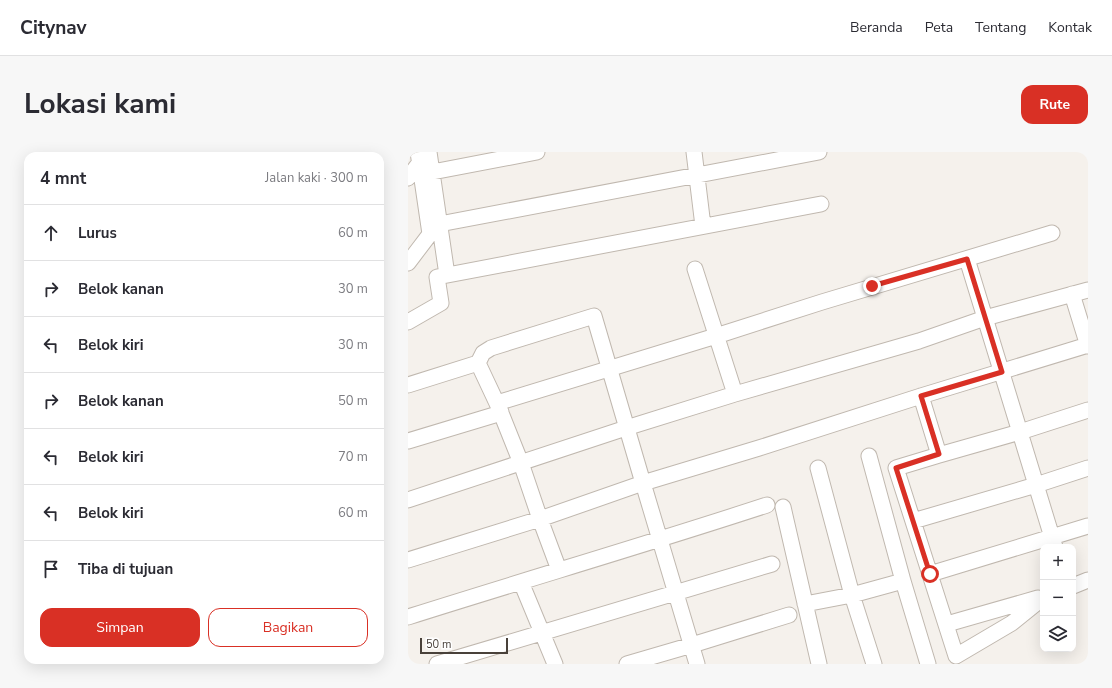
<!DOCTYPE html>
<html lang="id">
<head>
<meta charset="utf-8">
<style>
	:root { --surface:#fff; --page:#f7f7f7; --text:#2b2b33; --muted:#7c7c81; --line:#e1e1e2; --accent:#d93025 }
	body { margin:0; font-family:"Nunito Sans",sans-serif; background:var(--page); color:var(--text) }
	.controls { position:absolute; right:12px; bottom:12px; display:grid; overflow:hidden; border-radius:8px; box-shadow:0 4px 16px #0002 }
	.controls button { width:36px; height:36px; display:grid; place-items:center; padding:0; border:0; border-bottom:1px solid var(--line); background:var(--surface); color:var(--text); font:20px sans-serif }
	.scale { position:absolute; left:12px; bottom:10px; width:88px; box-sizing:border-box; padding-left:4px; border:2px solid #49413a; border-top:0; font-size:11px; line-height:14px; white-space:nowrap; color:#49413a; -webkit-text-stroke:3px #fff; paint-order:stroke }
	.stop { position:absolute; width:12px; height:12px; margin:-9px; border:3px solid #d93025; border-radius:50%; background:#fff }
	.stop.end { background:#d93025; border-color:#fff; box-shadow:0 1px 4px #0008 }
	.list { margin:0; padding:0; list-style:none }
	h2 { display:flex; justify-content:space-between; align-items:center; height:52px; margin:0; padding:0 16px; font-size:17px }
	h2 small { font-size:13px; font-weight:400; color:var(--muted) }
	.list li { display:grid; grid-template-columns:26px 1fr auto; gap:12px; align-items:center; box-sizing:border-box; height:56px; padding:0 16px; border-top:1px solid var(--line) }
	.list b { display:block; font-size:15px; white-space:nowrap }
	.list em { font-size:13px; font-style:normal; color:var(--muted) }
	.actions { display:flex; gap:8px; padding:12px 16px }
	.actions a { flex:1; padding:9px 0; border:1px solid var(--accent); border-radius:12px; text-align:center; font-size:14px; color:var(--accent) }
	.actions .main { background:var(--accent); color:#fff }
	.icon { flex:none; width:22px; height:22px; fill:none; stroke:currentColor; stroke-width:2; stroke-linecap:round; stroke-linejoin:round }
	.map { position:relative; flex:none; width:680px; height:512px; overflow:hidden; border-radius:12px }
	header { display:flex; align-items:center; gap:24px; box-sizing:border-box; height:56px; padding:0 20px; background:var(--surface); border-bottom:1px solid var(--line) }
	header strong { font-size:19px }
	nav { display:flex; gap:22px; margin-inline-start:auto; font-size:14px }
	.intro { display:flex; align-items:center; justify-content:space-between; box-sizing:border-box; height:96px; padding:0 24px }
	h1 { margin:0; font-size:28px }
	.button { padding:10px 18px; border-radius:12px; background:var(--accent); color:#fff; font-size:14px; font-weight:700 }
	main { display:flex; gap:24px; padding:0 24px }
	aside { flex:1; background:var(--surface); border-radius:12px; box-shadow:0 4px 16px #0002 }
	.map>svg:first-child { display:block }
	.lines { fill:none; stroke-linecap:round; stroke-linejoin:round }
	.minor-casing { stroke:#c0b8af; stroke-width:17 }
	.minor { stroke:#fff; stroke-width:15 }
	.route { stroke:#d93025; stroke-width:5 }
</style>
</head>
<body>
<header>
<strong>Citynav</strong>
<nav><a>Beranda</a><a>Peta</a><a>Tentang</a><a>Kontak</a></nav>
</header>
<div class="intro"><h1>Lokasi kami</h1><a class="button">Rute</a></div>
<main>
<aside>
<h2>4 mnt<small>Jalan kaki · 300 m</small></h2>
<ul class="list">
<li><svg class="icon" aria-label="ahead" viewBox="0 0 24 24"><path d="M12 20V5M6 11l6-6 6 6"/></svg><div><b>Lurus</b></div><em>60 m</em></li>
<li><svg class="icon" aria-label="right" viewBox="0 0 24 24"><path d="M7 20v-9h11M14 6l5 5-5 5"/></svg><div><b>Belok kanan</b></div><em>30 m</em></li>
<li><svg class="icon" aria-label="left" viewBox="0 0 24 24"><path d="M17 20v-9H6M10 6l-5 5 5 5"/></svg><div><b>Belok kiri</b></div><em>30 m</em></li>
<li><svg class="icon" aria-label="right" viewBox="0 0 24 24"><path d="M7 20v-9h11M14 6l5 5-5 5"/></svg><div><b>Belok kanan</b></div><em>50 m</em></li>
<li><svg class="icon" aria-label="left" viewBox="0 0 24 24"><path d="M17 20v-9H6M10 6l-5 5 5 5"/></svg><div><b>Belok kiri</b></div><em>70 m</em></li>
<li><svg class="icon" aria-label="left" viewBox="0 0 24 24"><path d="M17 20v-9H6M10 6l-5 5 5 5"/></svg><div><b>Belok kiri</b></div><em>60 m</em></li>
<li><svg class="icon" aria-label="arrive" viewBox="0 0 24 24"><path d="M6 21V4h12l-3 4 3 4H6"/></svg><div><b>Tiba di tujuan</b></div></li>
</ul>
<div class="actions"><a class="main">Simpan</a><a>Bagikan</a></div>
</aside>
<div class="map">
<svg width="680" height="512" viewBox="0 0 680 512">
	<rect width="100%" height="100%" fill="#f5f1ec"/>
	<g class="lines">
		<defs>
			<path id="minor" d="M21 0 39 123
				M286 0 295 74
				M14 22 129 0
				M0 26 12 10
				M21 74 411 0
				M559 107 647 395
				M0 111 22 82 10 0
				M287 117 327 242
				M664 142 680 194
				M0 170 33 151 29 125 413 52
				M70 211 75 201 83 196 186 164 235 331 289 512
				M0 233 70 211 93 260
				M513 244 531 303
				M89 251 308 184 414 150 644 81
				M0 289 93 261 113 311 132 367 0 408
				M461 304 495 429 520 512
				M410 316 444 443 466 512
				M0 348 218 276 327 242 511 189 577 166 680 138
				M375 355 411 512
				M505 369 628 333 680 316
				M151 418 132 367 235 331 351 296 513 244 680 193
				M522 422 680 374
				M113 430 147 512
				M665 434 680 428
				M635 446 604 471 548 504 488 316 531 303 612 280 680 258
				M397 452 444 443 495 429
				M0 465C120 427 240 392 359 353
				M539 472 630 446
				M29 512 364 412
				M219 512 284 493 381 463"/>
		</defs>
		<use href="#minor" class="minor-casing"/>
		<use href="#minor" class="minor"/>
	</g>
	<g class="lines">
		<path class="route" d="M464 134 559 107 594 220 513 244 531 302 488 316 522 422"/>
	</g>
</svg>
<div class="controls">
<button>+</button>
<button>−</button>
<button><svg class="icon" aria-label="layers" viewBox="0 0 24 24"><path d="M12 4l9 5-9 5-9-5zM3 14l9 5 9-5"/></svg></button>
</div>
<div class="scale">50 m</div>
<div class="stop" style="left:522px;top:422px"></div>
<div class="stop end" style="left:464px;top:134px"></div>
</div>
</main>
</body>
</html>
